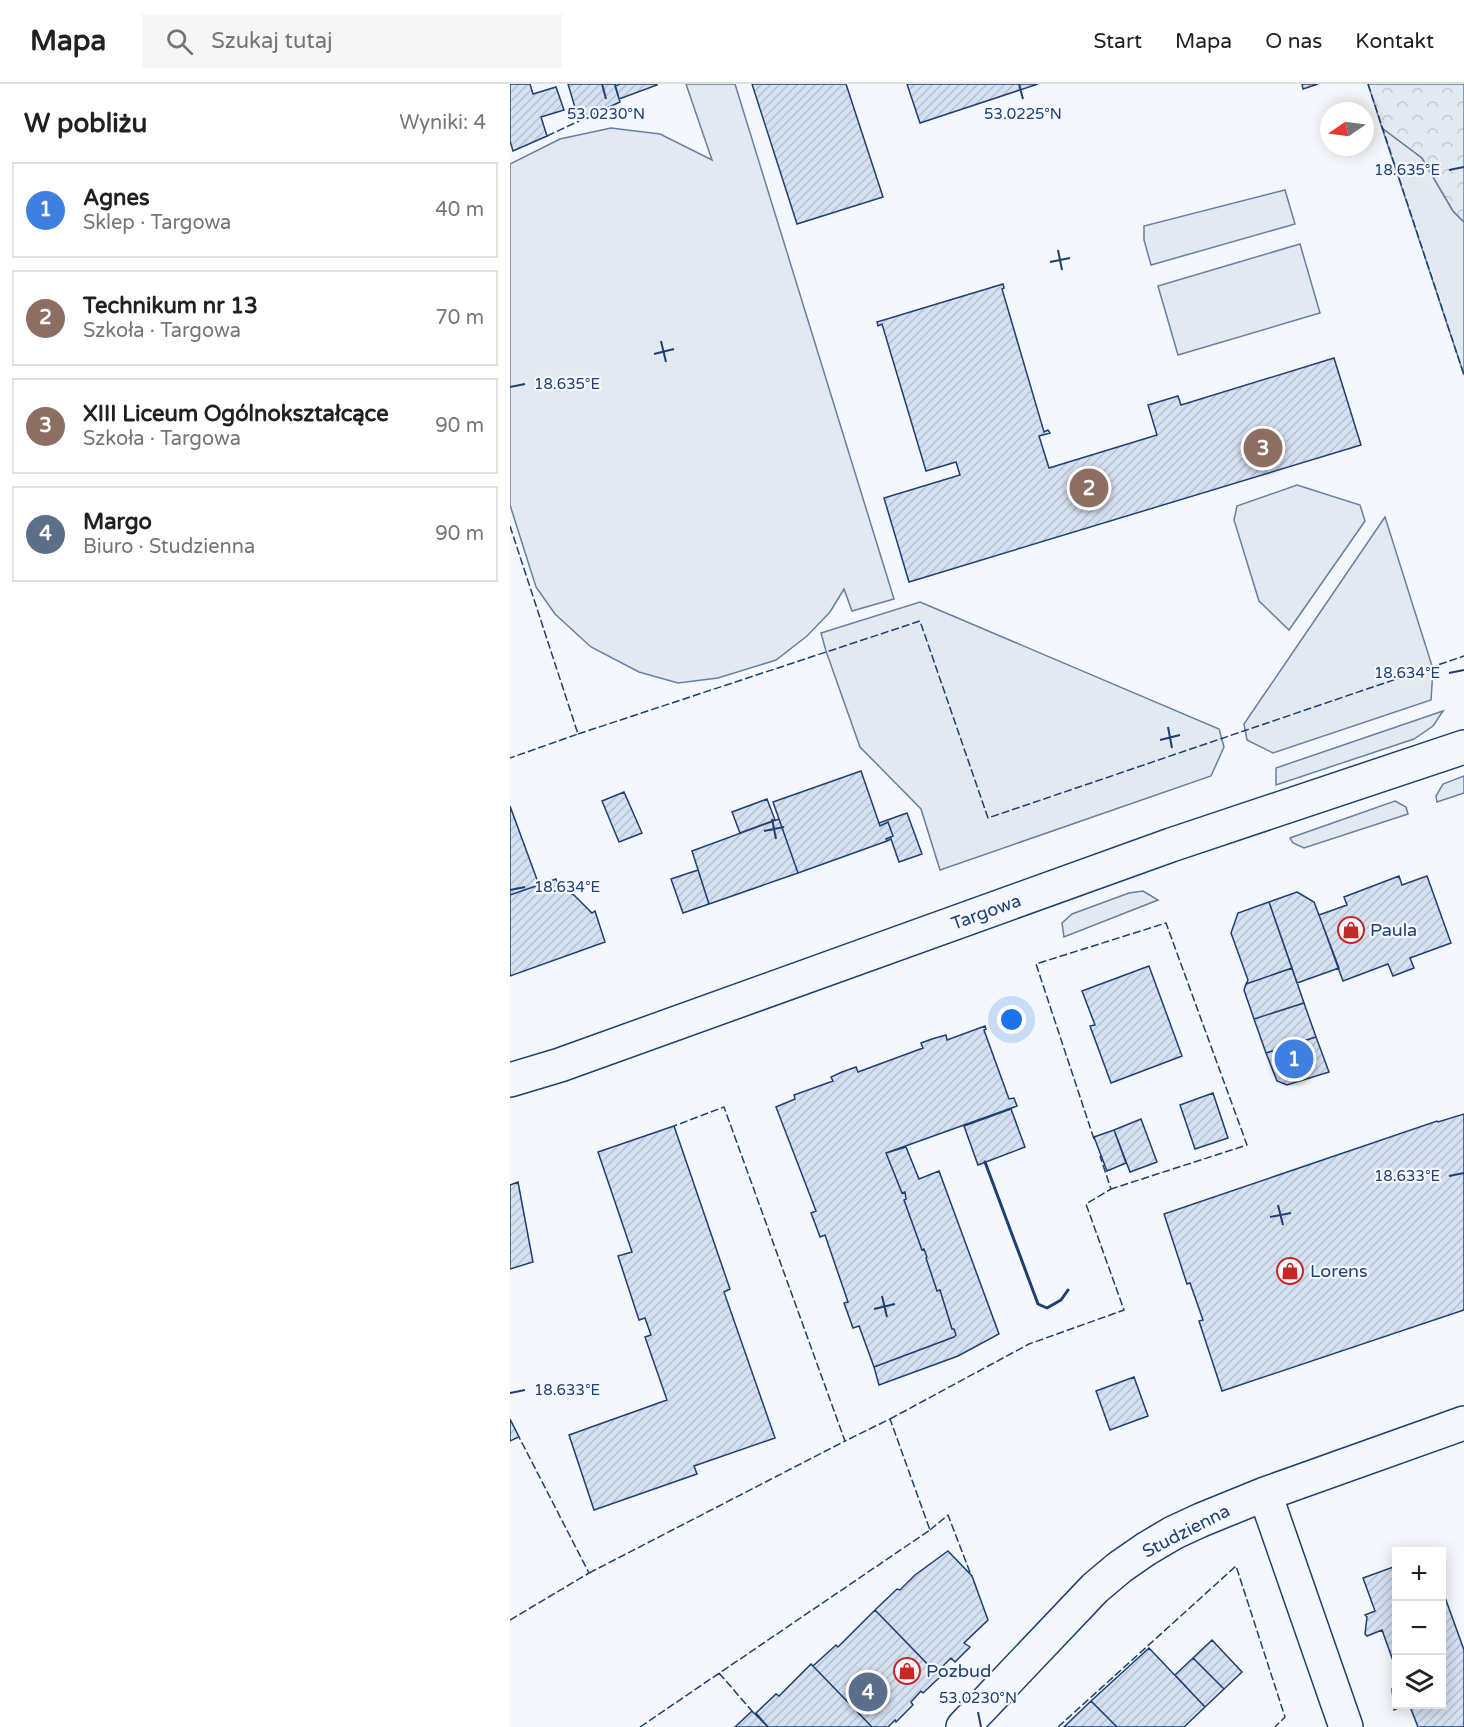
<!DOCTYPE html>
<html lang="pl">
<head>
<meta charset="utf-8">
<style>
	:root { --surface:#fff; --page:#f6f6f6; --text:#202124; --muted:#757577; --line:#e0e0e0; --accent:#c62828 }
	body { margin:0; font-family:"Varela Round",sans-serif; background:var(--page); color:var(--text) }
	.controls { position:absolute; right:18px; bottom:18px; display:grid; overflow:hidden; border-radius:0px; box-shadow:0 3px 15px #0003 }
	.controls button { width:54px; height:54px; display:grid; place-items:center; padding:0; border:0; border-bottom:2px solid var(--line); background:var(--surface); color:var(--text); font:30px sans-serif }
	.compass { position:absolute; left:810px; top:18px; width:54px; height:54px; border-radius:50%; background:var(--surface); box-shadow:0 3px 15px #0003; rotate:257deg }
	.you { position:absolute; left:502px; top:936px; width:21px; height:21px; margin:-15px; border:4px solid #fff; border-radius:50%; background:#1a73e8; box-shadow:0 0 0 9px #1a73e833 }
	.badge { display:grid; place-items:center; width:39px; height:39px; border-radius:50%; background:var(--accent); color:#fff; font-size:20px; font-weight:700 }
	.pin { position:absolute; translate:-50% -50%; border:3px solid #fff; box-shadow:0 2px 6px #0006 }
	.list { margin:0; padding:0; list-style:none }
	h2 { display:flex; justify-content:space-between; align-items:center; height:78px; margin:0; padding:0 24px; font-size:26px }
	h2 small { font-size:20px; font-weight:400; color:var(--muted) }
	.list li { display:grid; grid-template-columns:39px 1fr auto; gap:18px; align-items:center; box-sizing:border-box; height:96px; margin:0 12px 12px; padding:0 12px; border:2px solid var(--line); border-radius:0px }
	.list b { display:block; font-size:22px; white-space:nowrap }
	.list p { margin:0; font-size:20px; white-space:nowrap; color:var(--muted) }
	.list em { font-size:20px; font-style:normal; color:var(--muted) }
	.icon { flex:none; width:33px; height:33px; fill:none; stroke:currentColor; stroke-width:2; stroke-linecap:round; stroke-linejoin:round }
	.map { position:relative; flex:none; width:954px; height:1643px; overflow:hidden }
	header { display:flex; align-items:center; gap:36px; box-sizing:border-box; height:84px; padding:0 30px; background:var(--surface); border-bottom:2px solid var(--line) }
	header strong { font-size:28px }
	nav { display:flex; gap:33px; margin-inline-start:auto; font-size:21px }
	.search { width:420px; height:54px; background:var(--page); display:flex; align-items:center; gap:15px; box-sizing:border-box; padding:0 21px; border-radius:0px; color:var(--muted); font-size:22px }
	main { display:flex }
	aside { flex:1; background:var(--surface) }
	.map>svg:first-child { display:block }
	.green { fill:#e3e9f0; stroke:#687fa3; stroke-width:1.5 }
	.forest { fill:url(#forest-crowns); stroke:#687fa3; stroke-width:1.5 }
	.building { fill:url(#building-hatch); stroke:#1d3f73; stroke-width:1.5 }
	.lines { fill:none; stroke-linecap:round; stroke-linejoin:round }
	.minor-casing { stroke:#1d3f73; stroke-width:36 }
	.minor { stroke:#f4f7fb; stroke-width:33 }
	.fence { stroke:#1d3f73; stroke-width:1.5; stroke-dasharray:8 3; stroke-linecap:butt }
	.wall { stroke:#1d3f73; stroke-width:3 }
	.ticks { fill:none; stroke:#1d3f73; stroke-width:2 }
	.labels { text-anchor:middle; stroke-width:4.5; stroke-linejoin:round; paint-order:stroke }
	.street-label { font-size:18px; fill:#1d3f73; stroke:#f4f7fb }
	.poi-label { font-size:18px; fill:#1d3f73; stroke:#f4f7fb; text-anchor:start }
	.ticks-label { font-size:15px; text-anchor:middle; fill:#1d3f73; stroke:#f4f7fb; stroke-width:4.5; stroke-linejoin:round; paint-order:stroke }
</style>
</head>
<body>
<header>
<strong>Mapa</strong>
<div class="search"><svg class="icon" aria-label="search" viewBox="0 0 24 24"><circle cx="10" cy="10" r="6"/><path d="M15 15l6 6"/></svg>Szukaj tutaj</div>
<nav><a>Start</a><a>Mapa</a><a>O nas</a><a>Kontakt</a></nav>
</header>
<main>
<aside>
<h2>W pobliżu<small>Wyniki: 4</small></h2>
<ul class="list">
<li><span class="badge" style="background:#3f7fe0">1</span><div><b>Agnes</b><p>Sklep · Targowa</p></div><em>40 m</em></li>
<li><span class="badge" style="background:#8d6e63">2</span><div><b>Technikum nr 13</b><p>Szkoła · Targowa</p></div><em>70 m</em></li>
<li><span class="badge" style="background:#8d6e63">3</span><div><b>XIII Liceum Ogólnokształcące</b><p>Szkoła · Targowa</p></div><em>90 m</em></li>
<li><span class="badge" style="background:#5c6f8a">4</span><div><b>Margo</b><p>Biuro · Studzienna</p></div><em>90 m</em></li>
</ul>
</aside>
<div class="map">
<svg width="954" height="1643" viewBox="0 0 954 1643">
	<defs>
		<pattern id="forest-crowns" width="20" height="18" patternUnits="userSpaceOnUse" patternTransform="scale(1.5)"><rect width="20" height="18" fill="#e3e9f0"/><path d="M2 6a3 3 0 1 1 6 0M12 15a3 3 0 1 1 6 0" fill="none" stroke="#c2c9d1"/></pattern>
		<pattern id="building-hatch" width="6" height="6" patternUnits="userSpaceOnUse" patternTransform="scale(1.5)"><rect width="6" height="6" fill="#d5e0f0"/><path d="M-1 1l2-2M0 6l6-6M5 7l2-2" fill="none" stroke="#b6c1d1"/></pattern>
	</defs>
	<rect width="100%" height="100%" fill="#f4f7fb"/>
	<path class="green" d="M176 0H225L384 515 342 527 334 505 320 528 297 552 266 576 208 594 168 599 129 588 81 563 45 530 26 503 0 421V80L50 55 101 44 150 50 202 76Z
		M872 44 912 74 943 127 954 138V291Z
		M775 106 785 140 641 181 634 156V142Z
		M790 160 810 229 668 271 648 202Z
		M787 401 850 421 855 437 779 546 749 517 724 436 727 422Z
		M875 433 923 585 921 616 763 669 737 656 734 640Z
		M410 518 709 645 714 663 701 692 430 786 411 725 350 663 316 567 311 549Z
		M933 627 923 642 904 655 766 701V684Z
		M954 692V709L927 718 926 712 933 700Z
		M885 717 896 723 898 730 794 764 783 759 780 754Z
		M633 807 648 816 554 853 552 839 562 830 619 809Z"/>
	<path class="forest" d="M858 0H954V138L943 127 912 74 872 44Z"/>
	<path class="building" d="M0 0H20L23 10 46 3 54 26 31 33 37 52 3 67 0 57Z
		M58 0H105L110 18 69 37Z
		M110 0H146L147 1 109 15 105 2Z
		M242 0H336L373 113 287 140Z
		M397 0H528L410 39Z
		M792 0H808L793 5Z
		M493 200 494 204 492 205 534 348 538 346 540 349 529 352 539 384 647 351 638 321 668 312 671 321 824 274 851 361 399 498 374 414 450 391 446 378 416 387 372 240 368 242 367 238Z
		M351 687 370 742 378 738 383 752 376 755 377 757 288 789 263 718Z
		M114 708 132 749 109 758 92 717Z
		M257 715 265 736 230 749 222 728Z
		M0 722 29 801 0 811Z
		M397 729 412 770 389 778 381 755 377 757 376 755 383 752 378 738 370 742 369 739Z
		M269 735 288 789 199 820 182 767Z
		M188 786 199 820 173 829 161 795Z
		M889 792 892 801 917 792 941 859 900 874 904 884 883 892 878 880 833 897 809 831 837 821 834 813Z
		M46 795 48 801 64 811 82 829 85 827 95 858 0 892V811Z
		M787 808 804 818 829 884 787 899 759 818Z
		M759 818 782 884 736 900 738 896 721 849 728 829Z
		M639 882 672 972 601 999 580 942 585 941 572 907Z
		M782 884 794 919 744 935 734 906 736 900Z
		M794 919 806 953 756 969 744 935Z
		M475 942 476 945 474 946 499 1015 504 1014 507 1022 376 1069 392 1109 395 1108 396 1115 394 1116 412 1166 414 1165 417 1173 416 1174 427 1207 430 1206 442 1245H444L446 1251 444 1253 364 1283 349 1242 343 1244 334 1219 338 1218 315 1151 310 1153 306 1142 301 1129 306 1127 266 1023 285 1015 284 1011 323 997 321 993 332 988 346 983 348 988 413 964 411 959 422 955 436 951 437 956Z
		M806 953 819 988 777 1001 767 997 756 969Z
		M703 1009 718 1054 685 1065 670 1021Z
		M501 1025 515 1063 468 1081 454 1042Z
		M954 1030V1226L712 1307 689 1237 693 1236 680 1199 677 1200 654 1130 927 1037 928 1038Z
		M631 1035 647 1078 620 1088 604 1046Z
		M164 1042 220 1205 214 1208 265 1354 184 1382 187 1390 84 1426 59 1351 157 1316 135 1253 141 1251 135 1234 129 1236 108 1172 122 1168 88 1068Z
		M604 1046 616 1079 597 1087 584 1053Z
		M396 1063 409 1095 429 1087 489 1250 448 1272 369 1301 364 1283 444 1253 446 1251 444 1245H442L430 1206 427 1207 416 1174 417 1173 414 1165 412 1166 394 1116 396 1115 395 1108 392 1109 376 1069Z
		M8 1098 23 1178 0 1185V1101Z
		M624 1293 638 1332 600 1346 586 1307Z
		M0 1335 9 1353 0 1357Z
		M438 1467 462 1492 478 1536 454 1559 460 1563 445 1578 441 1574 426 1589 365 1526 387 1505 390 1506 405 1491Z
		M886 1482V1585L872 1546 857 1552 855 1550 857 1533 855 1531 865 1527 853 1494Z
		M932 1505 954 1566V1643H908L899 1620H932Z
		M365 1526 430 1593 413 1609 411 1607 401 1618 403 1621 386 1638 385 1636 378 1643H362L303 1582 326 1561 328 1563Z
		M702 1556 732 1588 714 1605 683 1574Z
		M639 1564 695 1623 674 1643H607L581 1617Z
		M683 1574 714 1605 695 1623 665 1591Z
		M301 1580 303 1582 362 1643H258L246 1629 266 1610 269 1612Z
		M886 1603V1620H898L884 1626 882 1605Z
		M581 1617 607 1643H554Z
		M242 1627 258 1643H225Z"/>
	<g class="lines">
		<defs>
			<path id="minor" d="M0 996 50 981 661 761 954 663
				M755 1410 836 1643
				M453 1643 585 1504 610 1483 636 1465 663 1449 691 1436 755 1410 954 1339"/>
		</defs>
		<use href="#minor" class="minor-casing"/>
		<use href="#minor" class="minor"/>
		<path class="fence" d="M858 0 954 291
			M37 52 69 37
			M0 442 68 650 0 674
			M68 650 410 537 478 734 954 572
			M584 1055 526 880 656 839 737 1061 601 1105
			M380 1335 519 1260 614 1226 576 1120 601 1105 590 1072
			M420 1446 438 1431 461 1491
			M79 1489 335 1357
			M0 1536 79 1489 9 1353
			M209 1589 242 1627
			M130 1643 420 1446 380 1335 335 1357 214 1023 164 1042
			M548 1643 726 1482 775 1633 765 1643"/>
		<path class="wall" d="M475 1078 528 1220 537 1224 551 1216 558 1206"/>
	</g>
	<path class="ticks" d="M92 0 96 15M509 0 513 15M939 86 954 83M548 166 552 186M540 178 560 174M151 257 156 278M144 270 164 265M0 303 15 300M939 589 954 586M658 643 662 664M650 656 670 651M262 735 266 755M254 747 274 743M0 806 15 803M939 1092 954 1089M768 1121 773 1141M760 1133 781 1129M372 1212 377 1233M364 1225 385 1220M0 1309 15 1306M468 1628 471 1643"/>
	<defs>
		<symbol id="shop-ring" viewBox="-11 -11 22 22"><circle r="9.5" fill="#f4f7fb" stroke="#c62828" stroke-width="1.5"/><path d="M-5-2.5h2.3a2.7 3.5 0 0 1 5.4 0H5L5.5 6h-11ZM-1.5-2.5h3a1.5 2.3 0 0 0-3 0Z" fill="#c62828"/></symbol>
	</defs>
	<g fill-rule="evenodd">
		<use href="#shop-ring" x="826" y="831" width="30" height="30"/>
		<use href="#shop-ring" x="765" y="1172" width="30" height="30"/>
		<use href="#shop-ring" x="382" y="1572" width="30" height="30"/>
	</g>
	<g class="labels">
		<g class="street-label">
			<text transform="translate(476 828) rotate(-20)" y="6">Targowa</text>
			<text transform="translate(676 1447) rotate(-27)" y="6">Studzienna</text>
		</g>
		<g class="poi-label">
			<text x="860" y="852">Paula</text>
			<text x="800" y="1193">Lorens</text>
			<text x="416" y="1593">Pozbud</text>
		</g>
	</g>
	<g class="ticks-label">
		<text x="96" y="35">53.0230°N</text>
		<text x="513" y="35">53.0225°N</text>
		<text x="897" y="91">18.635°E</text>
		<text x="57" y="305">18.635°E</text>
		<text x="897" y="594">18.634°E</text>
		<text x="57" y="808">18.634°E</text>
		<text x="897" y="1097">18.633°E</text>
		<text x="57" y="1311">18.633°E</text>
		<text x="468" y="1619">53.0230°N</text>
	</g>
</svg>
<div class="controls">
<button>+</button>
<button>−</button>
<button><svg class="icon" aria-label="layers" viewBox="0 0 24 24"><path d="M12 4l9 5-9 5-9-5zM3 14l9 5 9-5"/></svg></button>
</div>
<svg class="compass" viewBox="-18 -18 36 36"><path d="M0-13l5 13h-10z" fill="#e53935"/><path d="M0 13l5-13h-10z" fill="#757577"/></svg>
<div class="you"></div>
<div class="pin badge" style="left:784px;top:975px;background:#3f7fe0">1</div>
<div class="pin badge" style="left:579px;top:404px;background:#8d6e63">2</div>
<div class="pin badge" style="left:753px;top:364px;background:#8d6e63">3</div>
<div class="pin badge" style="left:358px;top:1608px;background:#5c6f8a">4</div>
</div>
</main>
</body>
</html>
